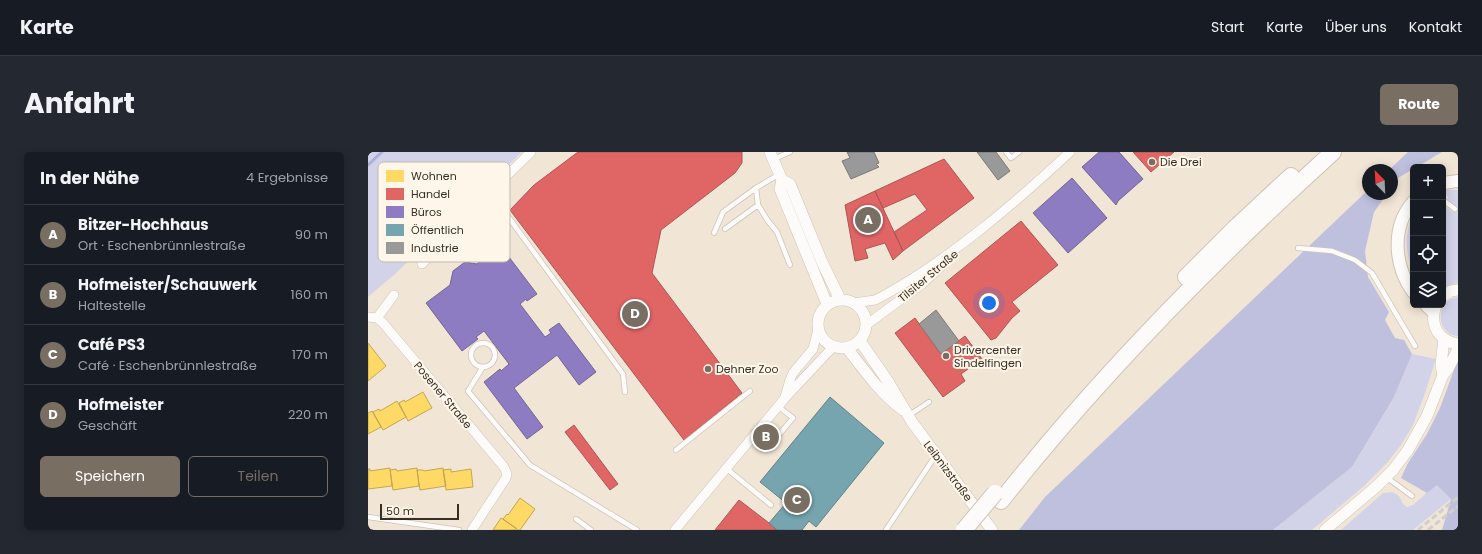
<!DOCTYPE html>
<html lang="de">
<head>
<meta charset="utf-8">
<style>
	:root { --surface:#171b24; --page:#242831; --text:#f1f3f6; --muted:#9ea1a6; --line:#363941; --accent:#786e62 }
	body { margin:0; font-family:Poppins,sans-serif; background:var(--page); color:var(--text) }
	.controls { position:absolute; right:12px; top:12px; display:grid; overflow:hidden; border-radius:6px; box-shadow:0 2px 10px #0003 }
	.controls button { width:36px; height:36px; display:grid; place-items:center; padding:0; border:0; border-bottom:1px solid var(--line); background:var(--surface); color:var(--text); font:20px sans-serif }
	.compass { position:absolute; left:994px; top:12px; width:36px; height:36px; border-radius:50%; background:var(--surface); box-shadow:0 2px 10px #0003; rotate:336deg }
	.scale { position:absolute; left:12px; bottom:10px; width:79px; box-sizing:border-box; padding-left:4px; border:2px solid #372e24; border-top:0; font-size:11px; line-height:14px; white-space:nowrap; color:#372e24; -webkit-text-stroke:3px #fff6ea; paint-order:stroke }
	.you { position:absolute; left:621px; top:151px; width:14px; height:14px; margin:-10px; border:3px solid #fff; border-radius:50%; background:#1a73e8; box-shadow:0 0 0 6px #1a73e833 }
	.badge { display:grid; place-items:center; width:26px; height:26px; border-radius:50%; background:var(--accent); color:#fff; font-size:13px; font-weight:700 }
	.pin { position:absolute; translate:-50% -50%; border:2px solid #fff; box-shadow:0 1px 4px #0006 }
	.list { margin:0; padding:0; list-style:none }
	h2 { display:flex; justify-content:space-between; align-items:center; height:52px; margin:0; padding:0 16px; font-size:17px }
	h2 small { font-size:13px; font-weight:400; color:var(--muted) }
	.list li { display:grid; grid-template-columns:26px 1fr auto; gap:12px; align-items:center; box-sizing:border-box; height:60px; padding:0 16px; border-top:1px solid var(--line) }
	.list b { display:block; font-size:15px; white-space:nowrap }
	.list p { margin:0; font-size:13px; white-space:nowrap; color:var(--muted) }
	.list em { font-size:13px; font-style:normal; color:var(--muted) }
	.actions { display:flex; gap:8px; padding:12px 16px }
	.actions a { flex:1; padding:9px 0; border:1px solid var(--accent); border-radius:6px; text-align:center; font-size:14px; color:var(--accent) }
	.actions .main { background:var(--accent); color:#fff }
	.icon { flex:none; width:22px; height:22px; fill:none; stroke:currentColor; stroke-width:2; stroke-linecap:round; stroke-linejoin:round }
	.map { position:relative; flex:none; width:1090px; height:378px; overflow:hidden; border-radius:6px }
	header { display:flex; align-items:center; gap:24px; box-sizing:border-box; height:56px; padding:0 20px; background:var(--surface); border-bottom:1px solid var(--line) }
	header strong { font-size:19px }
	nav { display:flex; gap:22px; margin-inline-start:auto; font-size:14px }
	.intro { display:flex; align-items:center; justify-content:space-between; box-sizing:border-box; height:96px; padding:0 24px }
	h1 { margin:0; font-size:28px }
	.button { padding:10px 18px; border-radius:6px; background:var(--accent); color:#fff; font-size:14px; font-weight:700 }
	main { display:flex; gap:24px; padding:0 24px }
	aside { flex:1; background:var(--surface); border-radius:6px; box-shadow:0 2px 10px #0003 }
	.map>svg:first-child { display:block }
	.green { fill:#d2d3e8 }
	.forest { fill:#bec0de }
	.homes { fill:#ffd966; stroke:#c3a652 }
	.shops { fill:#e06666; stroke:#ad5552 }
	.offices { fill:#8e7cc3; stroke:#746593 }
	.public { fill:#76a5af; stroke:#638185 }
	.industry { fill:#999; stroke:#7c7976 }
	.lines { fill:none; stroke-linecap:round; stroke-linejoin:round }
	.stream { stroke:#aab0da; stroke-width:3 }
	.service-casing { stroke:#ccc3b7; stroke-width:6 }
	.minor-casing { stroke:#ccc3b7; stroke-width:10 }
	.tertiary-casing { stroke:#ccc3b7; stroke-width:12 }
	.secondary-casing { stroke:#ccc3b7; stroke-width:14 }
	.motorway-casing { stroke:#ccc3b7; stroke-width:18 }
	.service { stroke:#fdfbf9; stroke-width:4.5 }
	.minor { stroke:#fdfbf9; stroke-width:9 }
	.tertiary { stroke:#fdfbf9; stroke-width:11 }
	.secondary { stroke:#fdfbf9; stroke-width:12 }
	.motorway { stroke:#fdfbf9; stroke-width:16 }
	.rail { stroke:#d2cfca; stroke-width:3; stroke-dasharray:6 3; stroke-linecap:butt }
	.motorway-bridge-casing { stroke:#ccc3b7; stroke-width:18; stroke-linecap:butt }
	.motorway-bridge { stroke:#fdfbf9; stroke-width:16 }
	.poi-dot { fill:#786e62; stroke:#fff6ea; stroke-width:1.5 }
	.labels { text-anchor:middle; stroke-width:4; stroke-linejoin:round; paint-order:stroke }
	.poi-label { font-size:11px; fill:#372e24; stroke:#fff6ea; text-anchor:start }
	.street-label { font-size:11px; fill:#372e24; stroke:#fff6ea }
	.key { fill:#fff6ea; stroke:#c3baaf; stroke-width:1 }
	.key-label { font-size:11px; fill:#372e24 }
</style>
</head>
<body>
<header>
<strong>Karte</strong>
<nav><a>Start</a><a>Karte</a><a>Über uns</a><a>Kontakt</a></nav>
</header>
<div class="intro"><h1>Anfahrt</h1><a class="button">Route</a></div>
<main>
<aside>
<h2>In der Nähe<small>4 Ergebnisse</small></h2>
<ul class="list">
<li><span class="badge">A</span><div><b>Bitzer-Hochhaus</b><p>Ort · Eschenbrünnlestraße</p></div><em>90 m</em></li>
<li><span class="badge">B</span><div><b>Hofmeister/Schauwerk</b><p>Haltestelle</p></div><em>160 m</em></li>
<li><span class="badge">C</span><div><b>Café PS3</b><p>Café · Eschenbrünnlestraße</p></div><em>170 m</em></li>
<li><span class="badge">D</span><div><b>Hofmeister</b><p>Geschäft</p></div><em>220 m</em></li>
</ul>
<div class="actions"><a class="main">Speichern</a><a>Teilen</a></div>
</aside>
<div class="map">
<svg width="1090" height="378" viewBox="0 0 1090 378">
	<rect width="100%" height="100%" fill="#f1e5d6"/>
	<path class="green" d="M0 0H154L27 122 0 145Z
		M1077 38H1090V131L1075 135V53L1085 60 1089 55 1081 49Z
		M1045 65V118C1037 101 1036 81 1045 65Z
		M1090 145V184C1067 182 1067 148 1090 145Z
		M1044 202 1068 207 1056 244 1045 273 1033 293 1019 311 996 334 944 378H905L984 315 1026 245Z
		M1069 332 1083 347 1045 378H973L1015 341 1025 340 1031 344 1035 352 1039 355 1045 353Z"/>
	<path class="forest" d="M1040 0H1074L1049 15H1045V17L1030 26 1024 35V18H1021Z
		M1000 38V42H1019L1006 60 997 99 1000 125 1021 160 1017 168 1027 186 1036 188 1044 202 1026 245 984 315 905 378H651L677 345Z
		M1090 207V378H1074L1083 347 1069 333 1059 341 1033 326 1040 311 1059 282 1072 256Z"/>
	<path class="homes" d="M0 191 18 214 0 229Z
		M55 240 64 256 40 269 31 251 36 248 37 250Z
		M29 249 38 265 15 278 5 260 11 257 12 259Z
		M4 259 13 275 0 282V261Z
		M22 316 24 334 0 337V317H2V319Z
		M49 316 51 334 25 338 22 318 28 317 29 319Z
		M75 316 78 334 52 338 49 318H55L56 319Z
		M83 317V320L103 317 105 335 78 338 75 318Z
		M152 346 167 357 152 378H150L135 367 139 362 140 363Z
		M133 366 148 376 147 378H125Z"/>
	<path class="shops" d="M210 0H374V11L367 21 293 78 284 121 374 241 316 288 142 58 166 33Z
		M765 0H806L783 20Z
		M576 7 606 46 535 99 526 80 559 58 547 42 515 56 507 39Z
		M507 39 535 99 525 108 517 91 497 97 500 106 487 109 477 53Z
		M653 69 690 113 644 150 652 159 644 166 628 186 623 188 577 131Z
		M547 166 573 202 597 184 614 207 593 222 597 229 575 245 527 181Z
		M206 273 250 332 242 338 197 280Z
		M371 348 401 371 409 378H347Z"/>
	<path class="offices" d="M731 0H751L775 27 750 49 748 53 714 15Z
		M704 26 739 66 700 101 665 61Z
		M125 84 169 142 159 149 158 147 152 152 177 185 183 181 181 178 191 171 228 220 211 233 189 203 146 236 175 275 159 287 116 230 132 217 133 219 141 212 116 179 108 185 110 187 94 199 58 151 82 133 85 119 97 110 109 112 116 106 109 96Z"/>
	<path class="public" d="M462 245 516 291 448 375 441 369 434 378H409L401 371 418 351 392 330Z"/>
	<path class="industry" d="M479 0H506L511 11 508 12 511 15 483 27 474 9 482 6Z
		M609 0H628L642 19 630 28Z
		M568 158 591 189 573 202 551 172Z"/>
	<g class="lines">
		<path class="stream" d="M0 13 14 0"/>
		<defs>
			<path id="service" d="M638 0 643 6 651 0
				M406 7 422 0
				M388 36 390 53 400 69 409 80 422 113
				M122 40 255 222 257 240
				M1075 48 1087 57
				M357 77 390 53
				M346 81 355 60 388 36 410 23
				M930 96 964 99 987 108 1004 121 1047 194
				M103 203a12 12 0 1 1 24 0a12 12 0 1 1-24 0Z
				M115 215 100 239 162 313 269 378
				M540 264 561 250
				M404 291 425 266 410 254
				M308 298 382 239
				M359 317 403 353
				M1018 325 1044 344
				M0 365 91 378
				M208 367 223 378
				M518 378 568 303"/>
			<path id="minor" d="M54 112 111 51 163 0
				M486 151 507 148 515 144C582 107 646 52 702 0
				M0 165 9 166 15 171 136 315 139 322 138 326 104 378
				M9 166 26 143
				M498 173 554 132 577 111
				M417 245 422 228 425 221 445 197 450 177
				M307 378 417 246 465 195"/>
			<path id="tertiary" d="M402 0 414 28 412 37 459 152
				M414 28 422 32 454 110 472 147
				M1075 144 1083 139 1090 138
				M450 172a24 24 0 1 1 48 0a24 24 0 1 1-48 0Z
				M1068 153C1061 172 1070 189 1090 192
				M492 189 521 231 544 270 624 378
				M479 196C496 218 512 241 535 258
				M1075 223 1073 213 1076 187
				M957 378 1009 334 1025 318 1040 298 1059 264 1075 223 1080 217 1090 197"/>
			<path id="secondary" d="M1075 31 1090 29
				M1045 50C1023 75 1026 114 1045 140
				M1058 153 1065 160"/>
			<path id="motorway" d="M818 125 867 76 923 24
				M633 349C733 222 846 108 965 0"/>
		</defs>
		<use href="#service" class="service-casing"/>
		<use href="#minor" class="minor-casing"/>
		<use href="#tertiary" class="tertiary-casing"/>
		<use href="#secondary" class="secondary-casing"/>
		<use href="#motorway" class="motorway-casing"/>
		<use href="#service" class="service"/>
		<use href="#minor" class="minor"/>
		<use href="#tertiary" class="tertiary"/>
		<use href="#secondary" class="secondary"/>
		<use href="#motorway" class="motorway"/>
		<path class="rail" d="M1050 378 1090 345
			M1060 378 1090 354"/>
		<defs>
			<path id="motorway-bridge" d="M596 378 627 341"/>
		</defs>
		<use href="#motorway-bridge" class="motorway-bridge-casing"/>
		<use href="#motorway-bridge" class="motorway-bridge"/>
	</g>
	<g class="poi-dot">
		<circle cx="784" cy="10" r="4"/>
		<circle cx="578" cy="204" r="4"/>
		<circle cx="340" cy="217" r="4"/>
	</g>
	<g class="labels">
		<g class="poi-label">
			<text x="792" y="14">Die Drei</text>
			<text x="586" y="202">Drivercenter<tspan x="586" dy="13">Sindelfingen</tspan></text>
			<text x="348" y="221">Dehner Zoo</text>
		</g>
		<g class="street-label">
			<text transform="translate(560 124) rotate(-40)" y="4">Tilsiter Straße</text>
			<text transform="translate(75 243) rotate(50)" y="4">Posener Straße</text>
			<text transform="translate(580 319) rotate(53)" y="4">Leibnizstraße</text>
		</g>
	</g>
	<rect x="10" y="10" width="132" height="100" rx="6" class="key"/>
	<rect x="18" y="18" width="18" height="12" fill="#ffd966"/>
	<rect x="18" y="36" width="18" height="12" fill="#e06666"/>
	<rect x="18" y="54" width="18" height="12" fill="#8e7cc3"/>
	<rect x="18" y="72" width="18" height="12" fill="#76a5af"/>
	<rect x="18" y="90" width="18" height="12" fill="#999"/>
	<g class="key-label">
		<text x="43" y="28">Wohnen</text>
		<text x="43" y="46">Handel</text>
		<text x="43" y="64">Büros</text>
		<text x="43" y="82">Öffentlich</text>
		<text x="43" y="100">Industrie</text>
	</g>
</svg>
<div class="controls">
<button>+</button>
<button>−</button>
<button><svg class="icon" aria-label="locate" viewBox="0 0 24 24"><circle cx="12" cy="12" r="6"/><path d="M12 2v4M12 18v4M2 12h4M18 12h4"/></svg></button>
<button><svg class="icon" aria-label="layers" viewBox="0 0 24 24"><path d="M12 4l9 5-9 5-9-5zM3 14l9 5 9-5"/></svg></button>
</div>
<svg class="compass" viewBox="-18 -18 36 36"><path d="M0-13l5 13h-10z" fill="#e53935"/><path d="M0 13l5-13h-10z" fill="#9ea1a6"/></svg>
<div class="scale">50 m</div>
<div class="you"></div>
<div class="pin badge" style="left:500px;top:68px">A</div>
<div class="pin badge" style="left:398px;top:285px">B</div>
<div class="pin badge" style="left:429px;top:348px">C</div>
<div class="pin badge" style="left:267px;top:162px">D</div>
</div>
</main>
</body>
</html>
